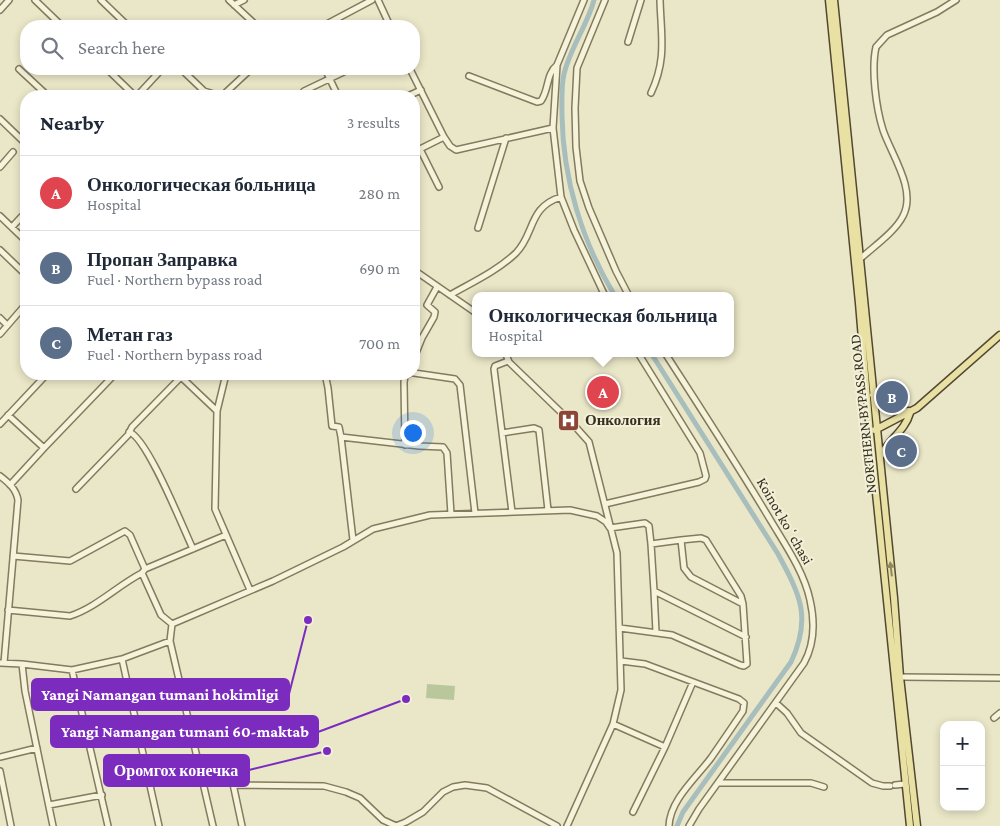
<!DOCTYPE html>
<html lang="en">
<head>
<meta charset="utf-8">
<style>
	:root { --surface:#fff; --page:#f6f6f7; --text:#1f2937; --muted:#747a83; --line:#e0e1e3; --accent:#ea580c }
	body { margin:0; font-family:"Crimson Pro",serif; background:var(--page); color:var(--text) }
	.controls { position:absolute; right:15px; bottom:15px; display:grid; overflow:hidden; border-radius:10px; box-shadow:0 2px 8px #0003 }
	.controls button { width:45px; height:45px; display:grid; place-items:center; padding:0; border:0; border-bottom:1px solid var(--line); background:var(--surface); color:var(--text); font:25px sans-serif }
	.you { position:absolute; left:412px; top:432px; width:18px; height:18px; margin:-12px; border:4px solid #fff; border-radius:50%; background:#1a73e8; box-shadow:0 0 0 8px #1a73e833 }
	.badge { display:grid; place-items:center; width:32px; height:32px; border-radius:50%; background:var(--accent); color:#fff; font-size:16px; font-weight:700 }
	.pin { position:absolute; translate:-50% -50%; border:2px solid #fff; box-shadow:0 1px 5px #0006 }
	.popup { position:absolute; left:472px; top:292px; width:262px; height:65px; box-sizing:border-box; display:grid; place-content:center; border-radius:10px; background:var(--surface); filter:drop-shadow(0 1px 4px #0005); font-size:16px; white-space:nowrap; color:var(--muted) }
	.popup b { font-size:19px; color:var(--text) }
	.popup::after { content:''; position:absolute; left:50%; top:100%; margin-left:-10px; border:10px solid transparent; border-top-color:var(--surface) }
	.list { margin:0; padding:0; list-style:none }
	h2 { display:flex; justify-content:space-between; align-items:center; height:65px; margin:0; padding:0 20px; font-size:21px }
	h2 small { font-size:16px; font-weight:400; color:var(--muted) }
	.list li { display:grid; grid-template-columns:32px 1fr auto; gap:15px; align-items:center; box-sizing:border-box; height:75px; padding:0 20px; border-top:1px solid var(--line) }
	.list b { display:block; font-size:19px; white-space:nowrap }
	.list p { margin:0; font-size:16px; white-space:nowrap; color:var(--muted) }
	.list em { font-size:16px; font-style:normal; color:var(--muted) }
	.icon { flex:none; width:28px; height:28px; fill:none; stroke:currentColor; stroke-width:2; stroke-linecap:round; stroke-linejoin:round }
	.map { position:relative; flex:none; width:1000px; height:826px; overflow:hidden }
	.search { position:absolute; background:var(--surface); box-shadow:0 2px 8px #0003; left:20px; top:20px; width:400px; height:55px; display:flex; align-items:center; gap:12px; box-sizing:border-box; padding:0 18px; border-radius:20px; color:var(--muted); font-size:19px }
	.panel { position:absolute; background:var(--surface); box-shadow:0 2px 8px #0003; left:20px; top:90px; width:400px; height:290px; border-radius:20px }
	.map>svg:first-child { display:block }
	.green { fill:#bac79d }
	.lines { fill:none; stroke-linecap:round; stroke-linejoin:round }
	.canal { stroke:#a8bebc; stroke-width:5 }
	.minor-casing { stroke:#847a5f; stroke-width:8 }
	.major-casing { stroke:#524832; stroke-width:9 }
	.minor { stroke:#f5f3da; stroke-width:5 }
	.major { stroke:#e9e1a4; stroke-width:6 }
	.oneway { fill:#908862 }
	.labels { text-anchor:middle; stroke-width:4; stroke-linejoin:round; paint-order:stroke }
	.street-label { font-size:15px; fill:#362f21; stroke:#f2f0d7 }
	.poi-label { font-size:15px; font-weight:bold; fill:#362f21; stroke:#f2f0d7; text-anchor:start }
	.leader { fill:none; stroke:#7b2cbf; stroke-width:2 }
	.callout-dot { fill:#7b2cbf; stroke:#f2f0d7; stroke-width:2 }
	.callout { fill:#7b2cbf; stroke:#7b2cbf; stroke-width:2 }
	.callout-label { font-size:16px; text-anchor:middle; font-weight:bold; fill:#fff }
</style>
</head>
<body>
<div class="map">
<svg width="1000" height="826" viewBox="0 0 1000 826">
	<rect width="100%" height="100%" fill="#eae7c8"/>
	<path class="green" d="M427 684 455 686 454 700 426 698Z"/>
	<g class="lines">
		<path class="canal" d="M594 0C587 26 570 48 564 74 561 87 562 102 562 116 563 179 582 242 615 296
			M651 353 778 554C800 595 812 617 791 662L683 812 677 826"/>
		<defs>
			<path id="minor" d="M35 0 62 26
				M101 0 128 26
				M229 0 257 26
				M378 0 390 26
				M584 0 557 65 553 128 561 197 574 230 605 296
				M605 0 577 68 575 108 576 147 580 181 589 208 616 271 629 296
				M234 5 244 0
				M0 10 9 0
				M323 26 372 0
				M628 42 641 0
				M19 69 48 96
				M107 69 135 96
				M181 69 204 91 220 96
				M325 69 338 96
				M410 69 444 137 450 146 456 150 553 128
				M469 76 537 102 541 101C549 90 546 74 557 65
				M304 91 350 69
				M651 93C667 59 661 36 660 0
				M137 96 162 69
				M222 96 251 69
				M408 96 421 90
				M0 119 26 144
				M420 149 439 187
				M414 152 444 137
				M0 167 13 152
				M0 216 26 241
				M12 227 26 212
				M478 228 506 138
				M0 250 26 275
				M860 259C873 247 895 232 903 216 917 190 891 154 883 130 876 108 871 69 876 47L887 35 937 12 956 0
				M414 270 476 313
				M450 295C473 282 497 271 516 253 535 234 528 207 561 197
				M0 318 7 325
				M0 334 26 304
				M508 353 507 357 509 362 572 423 589 442 617 553 621 690 613 724 567 826
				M665 353C701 409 737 464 771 521 786 546 804 572 810 600 815 622 815 643 804 663L699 809 689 826
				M414 358 422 338 434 317 435 312 427 305 437 287
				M508 361 495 366 494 369 512 512
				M414 373 455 379 460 385 475 513
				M178 374 217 411
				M226 374 217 411 215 509 250 590
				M325 374 328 388 332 426 339 427 341 437 353 540
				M8 415 44 448 115 374
				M0 424 47 374
				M129 432C147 437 183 528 193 549
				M502 433 534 428 539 430 548 510
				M341 437 419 446 443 447 447 453 451 514
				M405 445 404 382 405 376 409 374
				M0 476C9 483 16 489 18 500L4 663
				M10 485 44 448
				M76 489 128 435 132 427 181 377
				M605 504 699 482 705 479 706 476 700 453 638 353
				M610 528 645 523 649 526 651 544 681 540 684 568 691 577 743 604 747 664 744 666 740 665 672 635 620 628
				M681 540 701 538 706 540 741 596 743 604
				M651 544 654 591 746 637
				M13 556 70 561 125 531 130 535 145 569
				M142 573 161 615 172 624
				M654 591 656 632
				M8 610 70 616C97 607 117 586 142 573L145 569 226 535
				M122 659 159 826
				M621 661 645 664 739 699 744 703 743 711C733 726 722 742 711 758 696 778 670 800 669 826
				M0 663 22 664 72 670 122 659 170 641
				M22 664 25 691 53 826
				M72 670 108 826
				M900 677 1000 678
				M776 703 787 713 801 733 872 783 883 786H890
				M994 718 1000 713
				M613 724 665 747
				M0 757 37 748
				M229 765 242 826
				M0 771 11 826
				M719 783H811L824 787
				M233 785 324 786 346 792 360 798 383 820 396 826 406 822 423 812 443 792 453 787 465 785 487 788 557 826
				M895 785 905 784
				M49 805 102 795
				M633 812 665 747 693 682
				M213 826 170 641 172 624 273 581 343 547 373 529 430 515 570 510 597 516 606 522 610 528"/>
			<path id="major" d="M829 0 859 303 870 434 910 826
				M834 0 894 598 900 677 917 826
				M873 395C883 406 893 414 909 411
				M875 430 917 408 1000 335
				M880 457C888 440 905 431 910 413"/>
		</defs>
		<use href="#minor" class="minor-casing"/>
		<use href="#major" class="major-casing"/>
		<use href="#minor" class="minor"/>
		<use href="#major" class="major"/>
	</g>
	<defs><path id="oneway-solid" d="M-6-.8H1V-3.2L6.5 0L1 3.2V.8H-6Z" transform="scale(1.25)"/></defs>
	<use class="oneway" href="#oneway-solid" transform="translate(891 569) rotate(-97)"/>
	<defs>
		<symbol id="hospital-square" viewBox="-11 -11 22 22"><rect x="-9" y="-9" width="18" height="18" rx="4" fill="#8d4635" stroke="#f2f0d7"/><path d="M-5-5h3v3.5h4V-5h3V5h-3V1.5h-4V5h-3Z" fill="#fff"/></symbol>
	</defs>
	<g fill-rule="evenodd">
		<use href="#hospital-square" x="556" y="408" width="25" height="25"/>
	</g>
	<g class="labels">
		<g class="street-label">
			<text transform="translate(863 414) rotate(-96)" y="5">NORTHERN BYPASS ROAD</text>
			<text transform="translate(785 521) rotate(60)" y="5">Koinot koʻchasi</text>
		</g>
		<g class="poi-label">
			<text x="585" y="425">Онкология</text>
		</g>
	</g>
	<path class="leader" d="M308 620L289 694M406 699L318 732M327 751L249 770"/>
	<g class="callout-dot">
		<circle cx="308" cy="620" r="5"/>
		<circle cx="406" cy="699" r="5"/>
		<circle cx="327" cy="751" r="5"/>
	</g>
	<g class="callout">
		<rect x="32" y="679" width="257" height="31" rx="5"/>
		<rect x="51" y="716" width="267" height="31" rx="5"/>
		<rect x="104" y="755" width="145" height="31" rx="5"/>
	</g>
	<g class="callout-label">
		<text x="160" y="700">Yangi Namangan tumani hokimligi</text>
		<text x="185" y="737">Yangi Namangan tumani 60-maktab</text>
		<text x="176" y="776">Оромгох конечка</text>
	</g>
</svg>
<div class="controls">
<button>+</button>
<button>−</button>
</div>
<div class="you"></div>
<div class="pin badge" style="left:603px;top:392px;background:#e0444e">A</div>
<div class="popup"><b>Онкологическая больница</b>Hospital</div>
<div class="pin badge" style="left:892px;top:397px;background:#5c6f8a">B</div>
<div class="pin badge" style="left:901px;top:451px;background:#5c6f8a">C</div>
<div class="search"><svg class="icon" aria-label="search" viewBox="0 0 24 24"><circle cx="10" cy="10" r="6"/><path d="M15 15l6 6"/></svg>Search here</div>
<section class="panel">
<h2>Nearby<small>3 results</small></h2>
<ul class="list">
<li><span class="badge" style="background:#e0444e">A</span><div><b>Онкологическая больница</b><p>Hospital</p></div><em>280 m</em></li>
<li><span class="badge" style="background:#5c6f8a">B</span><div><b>Пропан Заправка</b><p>Fuel · Northern bypass road</p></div><em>690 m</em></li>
<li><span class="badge" style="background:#5c6f8a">C</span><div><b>Метан газ</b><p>Fuel · Northern bypass road</p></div><em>700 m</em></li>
</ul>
</section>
</div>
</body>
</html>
